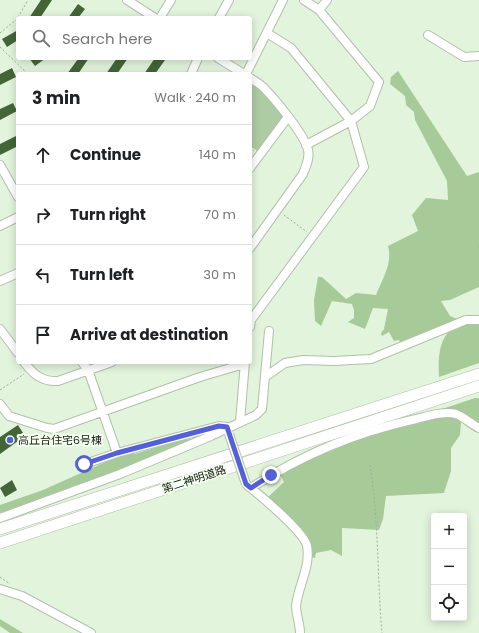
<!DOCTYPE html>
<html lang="en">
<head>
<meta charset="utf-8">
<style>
	:root { --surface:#fff; --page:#f6f6f6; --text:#202124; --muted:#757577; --line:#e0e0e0 }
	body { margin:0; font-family:Poppins,"Noto Sans JP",sans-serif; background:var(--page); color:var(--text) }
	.controls { position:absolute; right:12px; bottom:12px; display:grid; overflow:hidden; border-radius:4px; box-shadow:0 2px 10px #0003 }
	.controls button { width:36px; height:36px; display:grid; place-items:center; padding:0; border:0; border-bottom:1px solid var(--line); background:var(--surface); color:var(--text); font:20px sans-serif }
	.stop { position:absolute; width:12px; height:12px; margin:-9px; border:3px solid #5360d6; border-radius:50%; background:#fff }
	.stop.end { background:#5360d6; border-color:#fff; box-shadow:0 1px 4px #0008 }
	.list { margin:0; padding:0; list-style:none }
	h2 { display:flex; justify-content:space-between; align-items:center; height:52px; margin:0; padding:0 16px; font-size:17px }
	h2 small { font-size:13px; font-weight:400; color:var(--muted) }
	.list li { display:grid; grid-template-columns:26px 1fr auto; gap:12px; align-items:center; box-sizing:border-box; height:60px; padding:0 16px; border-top:1px solid var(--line) }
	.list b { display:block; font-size:15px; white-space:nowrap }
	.list em { font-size:13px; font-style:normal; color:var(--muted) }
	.icon { flex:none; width:22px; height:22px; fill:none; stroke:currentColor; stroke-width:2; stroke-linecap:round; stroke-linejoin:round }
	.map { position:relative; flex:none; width:479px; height:633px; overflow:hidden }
	.search { position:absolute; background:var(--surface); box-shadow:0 2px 10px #0003; left:16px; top:16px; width:236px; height:44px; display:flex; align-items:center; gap:10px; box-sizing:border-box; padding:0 14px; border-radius:4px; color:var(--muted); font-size:15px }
	.panel { position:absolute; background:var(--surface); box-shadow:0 2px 10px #0003; left:16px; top:72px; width:236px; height:292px; border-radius:4px }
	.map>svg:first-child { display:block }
	.green { fill:#aecca3 }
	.forest { fill:#a6cb99 }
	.building { fill:#446538 }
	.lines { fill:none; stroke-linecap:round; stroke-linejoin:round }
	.minor-casing { stroke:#b0c0aa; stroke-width:10 }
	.highway-casing { stroke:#b0c0aa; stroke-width:12 }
	.path { stroke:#9fad9a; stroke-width:1; stroke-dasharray:2 2; stroke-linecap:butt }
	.minor { stroke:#fff; stroke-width:8 }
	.highway { stroke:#fff; stroke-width:11 }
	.minor-bridge-casing { stroke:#b0c0aa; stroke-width:10; stroke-linecap:butt }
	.minor-bridge { stroke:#fff; stroke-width:8 }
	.route { stroke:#5360d6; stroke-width:5 }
	.poi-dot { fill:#5360d6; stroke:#f4fff0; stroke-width:1.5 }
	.labels { text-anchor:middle; stroke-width:4; stroke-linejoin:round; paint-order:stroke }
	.poi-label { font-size:11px; fill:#171d14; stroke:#f4fff0; text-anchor:start }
	.street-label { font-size:11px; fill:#171d14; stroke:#f4fff0 }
</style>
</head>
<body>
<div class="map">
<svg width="479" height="633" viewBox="0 0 479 633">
	<rect width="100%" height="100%" fill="#e2f4dc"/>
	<path class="green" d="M250 83 262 91 283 116 282 120 259 152 250 146Z"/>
	<path class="forest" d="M398 71 467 176 479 172V287L450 300 441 301 450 316 457 319 454 322 401 344 399 340 394 341 389 332 382 336 381 333 384 329 388 309 373 308 365 329 348 322 354 318V310L352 304 332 301 321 326 315 321 314 300 318 277H322L346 299 356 293 376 295C382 280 393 263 388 246L418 231 412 215 426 198 448 200 447 181 415 120 414 112 406 105 405 96 390 84 391 77Z
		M479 321V363L439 377C438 362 438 339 452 329 459 324 470 323 479 321Z
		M475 398H479V424L457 410 424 415Z
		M446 416 458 419 461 422 460 435 451 448V471L444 493 386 496 383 519 379 530 342 528V556L331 550 316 553 315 558 311 557V544L306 534 268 497 284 482 279 472 322 453 343 446 353 439 389 428Z
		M196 438 159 455 0 513V505L43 490 121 455 133 452 135 454 174 442Z
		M0 619 23 633H10L0 626Z"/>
	<path class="building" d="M41 0H52L40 18H29Z
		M78 4 85 9 78 18H68Z
		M18 30V40L7 47 2 39Z
		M29 58H46L35 66Z
		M77 58H89L78 74H67L78 59Z
		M117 58H128L117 74H106Z
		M155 58 165 60 155 74H144Z
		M12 68 16 77 0 85V74Z
		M13 103 17 111 0 120V109Z
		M18 135V146L0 155V144Z
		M18 425 25 436 0 454V437Z
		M12 480 17 490 5 497 0 488Z"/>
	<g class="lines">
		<defs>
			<path id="minor" d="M127 0 155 18
				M304 0 319 10 379 82 370 106 351 121 306 145
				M319 10 327 0
				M160 18 171 0
				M219 18 229 0
				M428 35 464 57 479 56
				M218 58 244 74
				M191 74 198 58
				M246 74 283 0
				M250 78C254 81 259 83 263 87 274 98 305 135 308 150 310 158 306 166 303 174L250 248
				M0 165 18 197
				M250 168 288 117
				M0 226 18 217
				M0 281 18 273
				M250 327 251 320 364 167 351 121 291 48 267 33
				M0 329 18 353
				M24 362C33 374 42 382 58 381L112 362
				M82 362 88 370 117 453
				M265 377 285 363 303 360 334 361 371 359 466 320H479
				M0 404 9 416 47 428 54 429 200 377 244 364
				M240 422 245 362
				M85 464 117 453 219 426 227 427
				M247 485C260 495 305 533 307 546 311 566 298 586 296 606 296 614 300 624 300 633
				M251 488C301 455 357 432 416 419 428 416 444 411 456 414 464 417 471 424 479 428
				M0 518 120 474 211 436 256 415 262 409 269 331
				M0 589 22 596 91 633"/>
			<path id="highway" d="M0 529 479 374
				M0 543 479 386"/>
		</defs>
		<use href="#minor" class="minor-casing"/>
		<use href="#highway" class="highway-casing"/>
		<path class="path" d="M0 33 17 19 28 0
			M0 47 28 74
			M250 148 254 151
			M284 215 307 232
			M479 246V247
			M0 390 24 374
			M370 465C379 521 377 577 382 633
			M0 577 10 584"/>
		<use href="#minor" class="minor"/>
		<use href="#highway" class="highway"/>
		<defs>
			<path id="minor-bridge" d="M229 434 246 484"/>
		</defs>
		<use href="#minor-bridge" class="minor-bridge-casing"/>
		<use href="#minor-bridge" class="minor-bridge"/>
	</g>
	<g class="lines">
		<path class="route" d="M84 464 117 453 219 426 227 427 246 484 251 488 271 475"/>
	</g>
	<circle class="poi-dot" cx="10" cy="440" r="4"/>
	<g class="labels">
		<g class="poi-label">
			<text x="18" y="444">高丘台住宅6号棟</text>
		</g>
		<g class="street-label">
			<text transform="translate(194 479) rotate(-18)" y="4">第二神明道路</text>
		</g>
	</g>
</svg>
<div class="controls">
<button>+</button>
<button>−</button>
<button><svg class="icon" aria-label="locate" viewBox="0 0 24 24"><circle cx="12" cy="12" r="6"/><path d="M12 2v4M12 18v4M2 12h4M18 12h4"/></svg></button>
</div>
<div class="stop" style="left:84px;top:464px"></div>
<div class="stop end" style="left:271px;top:475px"></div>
<div class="search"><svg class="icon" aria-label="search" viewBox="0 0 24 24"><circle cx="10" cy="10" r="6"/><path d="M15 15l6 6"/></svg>Search here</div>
<section class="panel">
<h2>3 min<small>Walk · 240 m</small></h2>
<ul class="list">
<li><svg class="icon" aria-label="ahead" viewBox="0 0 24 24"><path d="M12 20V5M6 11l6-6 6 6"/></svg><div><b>Continue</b></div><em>140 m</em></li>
<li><svg class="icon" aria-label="right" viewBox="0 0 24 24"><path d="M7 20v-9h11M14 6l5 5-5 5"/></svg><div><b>Turn right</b></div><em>70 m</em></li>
<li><svg class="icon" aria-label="left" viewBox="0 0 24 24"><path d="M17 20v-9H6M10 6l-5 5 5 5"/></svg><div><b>Turn left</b></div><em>30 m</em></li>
<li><svg class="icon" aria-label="arrive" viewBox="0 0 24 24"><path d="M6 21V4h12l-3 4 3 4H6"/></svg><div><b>Arrive at destination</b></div></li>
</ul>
</section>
</div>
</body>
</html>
